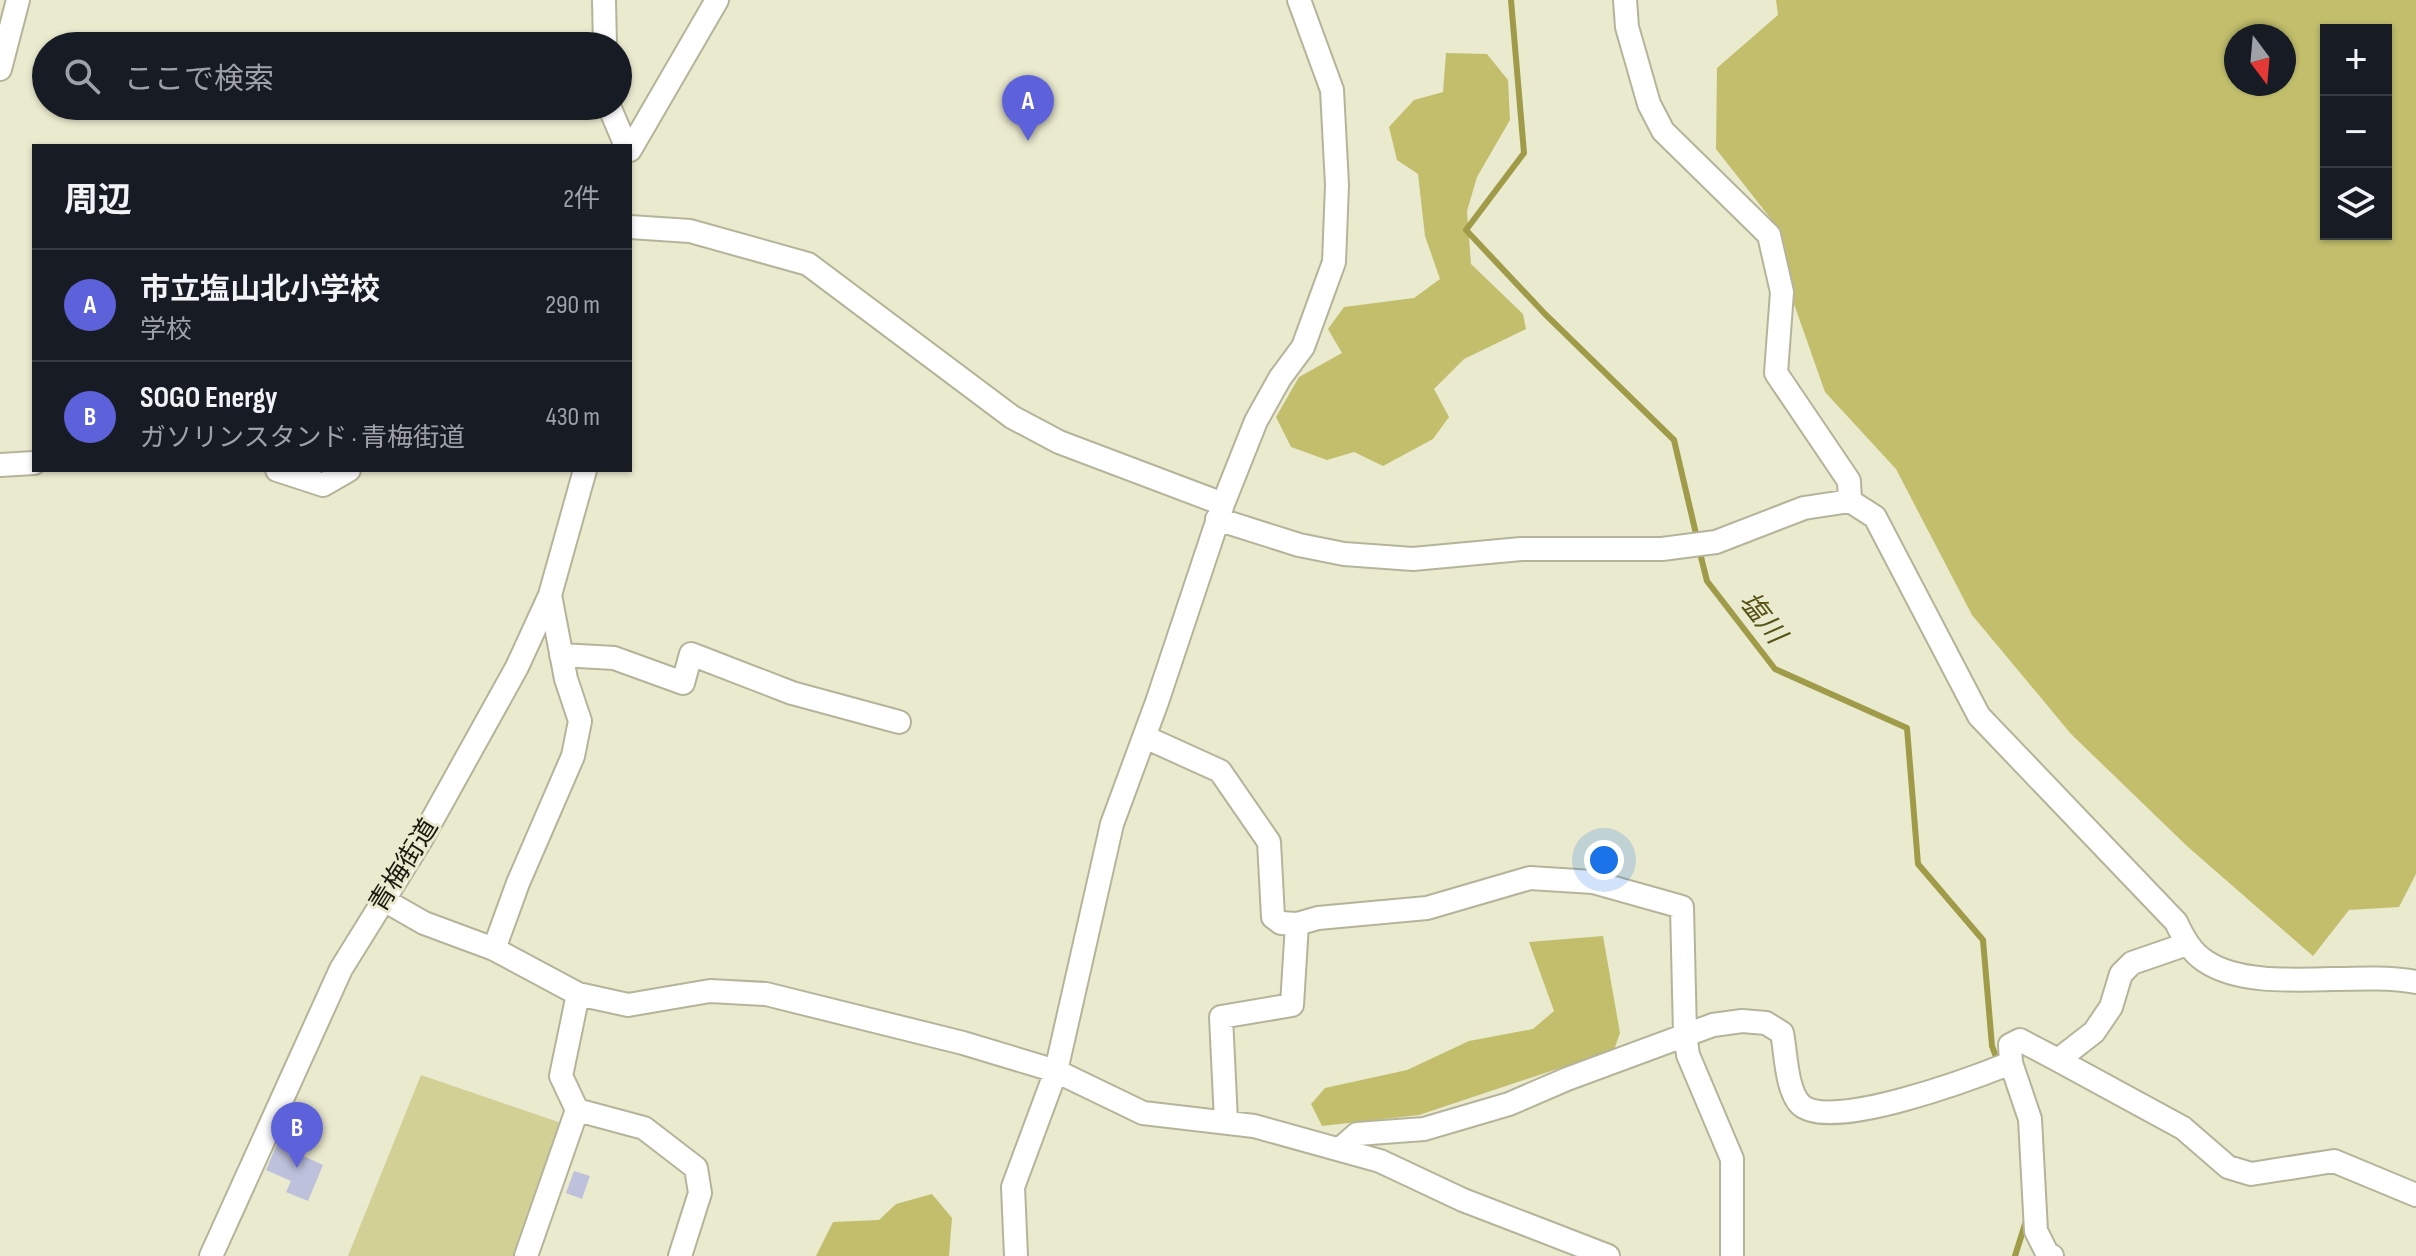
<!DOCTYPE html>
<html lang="ja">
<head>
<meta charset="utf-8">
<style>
	:root { --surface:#171b24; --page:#242831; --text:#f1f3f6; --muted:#9ea1a6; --line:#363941; --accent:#5e62da }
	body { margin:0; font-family:"Sofia Sans Condensed","Noto Sans JP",sans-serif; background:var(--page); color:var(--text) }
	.controls { position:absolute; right:24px; top:24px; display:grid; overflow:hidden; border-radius:0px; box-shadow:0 2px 6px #0004 }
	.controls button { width:72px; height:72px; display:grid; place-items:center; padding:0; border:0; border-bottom:2px solid var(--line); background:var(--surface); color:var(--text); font:40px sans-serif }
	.compass { position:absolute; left:2224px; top:24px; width:72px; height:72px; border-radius:50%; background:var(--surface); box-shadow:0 2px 6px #0004; rotate:164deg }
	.you { position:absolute; left:1604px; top:860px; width:28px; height:28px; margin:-20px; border:6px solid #fff; border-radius:50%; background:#1a73e8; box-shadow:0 0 0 12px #1a73e833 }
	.badge { display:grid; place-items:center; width:52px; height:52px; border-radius:50%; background:var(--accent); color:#fff; font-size:26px; font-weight:700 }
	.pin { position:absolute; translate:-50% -66px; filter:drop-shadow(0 2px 4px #0008) }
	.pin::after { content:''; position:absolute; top:42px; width:28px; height:24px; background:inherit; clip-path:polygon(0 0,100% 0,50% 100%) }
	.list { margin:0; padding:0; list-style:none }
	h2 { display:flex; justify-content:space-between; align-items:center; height:104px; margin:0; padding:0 32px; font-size:34px }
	h2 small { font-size:26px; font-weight:400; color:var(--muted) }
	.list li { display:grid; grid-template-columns:52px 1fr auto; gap:24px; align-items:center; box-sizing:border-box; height:112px; padding:0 32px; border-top:2px solid var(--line) }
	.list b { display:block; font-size:30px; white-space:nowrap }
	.list p { margin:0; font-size:26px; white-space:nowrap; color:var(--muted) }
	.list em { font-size:26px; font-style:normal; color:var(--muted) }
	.icon { flex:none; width:44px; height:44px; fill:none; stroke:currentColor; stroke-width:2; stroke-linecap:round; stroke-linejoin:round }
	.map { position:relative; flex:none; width:2416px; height:1256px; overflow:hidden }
	.search { position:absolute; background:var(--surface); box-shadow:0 2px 6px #0004; left:32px; top:32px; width:600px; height:88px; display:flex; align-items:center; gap:20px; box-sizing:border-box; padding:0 28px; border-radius:44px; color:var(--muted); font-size:30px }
	.panel { position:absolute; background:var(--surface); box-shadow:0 2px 6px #0004; left:32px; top:144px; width:600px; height:328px; border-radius:0px }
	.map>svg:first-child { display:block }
	.green { fill:#d2d094 }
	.forest { fill:#c2be6c; fill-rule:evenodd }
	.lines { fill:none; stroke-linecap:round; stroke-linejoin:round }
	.stream { stroke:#9f9b49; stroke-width:6 }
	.building { fill:#bdc1db }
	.minor-casing { stroke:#b5b49a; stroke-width:26 }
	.minor { stroke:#fff; stroke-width:22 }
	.labels { text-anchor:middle; stroke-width:6; stroke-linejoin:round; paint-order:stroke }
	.street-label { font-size:26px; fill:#19190f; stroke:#eaeacf }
	.water-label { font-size:28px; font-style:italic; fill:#565316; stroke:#eaeacf }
</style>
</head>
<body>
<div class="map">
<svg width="2416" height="1256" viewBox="0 0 2416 1256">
	<rect width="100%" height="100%" fill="#eaeacf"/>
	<path class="green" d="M421 1075 570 1126 526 1256H348Z"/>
	<path class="forest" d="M1776 0H2416V874L2399 907 2349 910 2313 956 2188 847 2071 734 1972 615 1896 469 1825 392 1794 304 1775 224 1716 149 1717 68 1778 15ZM2326 30H2386V234H2326ZM2236 36H2284V84H2236Z
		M1446 53 1487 54 1508 80 1510 120 1477 177 1467 211 1471 264 1523 314 1526 329 1464 359 1434 389 1449 417 1433 439 1383 466 1354 452 1327 460 1291 447 1276 417 1299 377 1342 353 1328 329 1344 307 1414 298 1440 279 1425 236 1418 174 1397 160 1389 127 1414 100 1443 92Z
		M1603 936 1620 1033 1614 1050 1419 1115 1322 1126 1311 1104 1325 1088 1407 1070 1469 1041 1533 1029 1554 1011 1529 942Z
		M932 1194 952 1218 949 1256H816L833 1222 879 1220 896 1204Z"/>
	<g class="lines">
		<path class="stream" d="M1511 0 1524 153 1466 230 1545 314 1674 440 1697 538
			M1699 549 1707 581 1775 669 1907 728 1918 864 1983 940 1992 1046 1998 1062
			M2015 1256 2026 1221"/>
	</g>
	<path class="building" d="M277 1144 323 1165 308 1201 286 1192 291 1181 266 1170Z
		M574 1171 590 1176 582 1199 566 1193Z"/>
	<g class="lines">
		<defs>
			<path id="minor" d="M604 0 605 46
				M1625 0 1627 27 1649 104 1663 131 1769 235 1782 292 1776 373 1849 481 1850 501
				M0 69 18 0
				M609 106 626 146
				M630 150 717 0
				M630 227 690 231 808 264 1012 417 1059 442 1223 504
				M0 465 34 463
				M277 470 323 485 349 470
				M1217 519 1299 545 1344 554 1413 559 1521 549H1662L1716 542 1804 508 1850 501 1875 517 1979 716 2176 922C2183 937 2191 952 2205 961 2255 995 2354 970 2416 982
				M561 655 614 658 683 683 691 654 792 693 899 722
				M1145 737 1220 771 1269 842 1273 917 1281 923 1297 924
				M382 899 424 923 494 949 578 994 628 1005 710 991 766 994 963 1043 1056 1071 1143 1113 1254 1126 1380 1161 1463 1200 1608 1256
				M494 949 518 883 573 756 580 721 566 679 550 595
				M578 994 561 1076 577 1110 644 1128 696 1168 700 1193 680 1256
				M2058 1060 2183 1128 2228 1167 2251 1174 2334 1161 2416 1195
				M2011 1063 2030 1119 2036 1231 2048 1255 2052 1256
				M1226 1121 1221 1017 1292 1005 1297 924 1318 918 1427 908 1530 878 1593 882 1682 907 1685 1034 1688 1055 1732 1159V1256
				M1340 1149 1357 1134 1424 1129 1509 1104 1567 1079 1713 1025 1742 1021 1766 1023 1782 1033C1786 1052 1786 1091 1801 1105 1831 1132 1976 1077 2011 1063L2010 1045 2020 1040 2058 1060 2094 1032 2111 1007 2121 974 2132 963 2187 944
				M211 1256 341 969 421 840 517 667 550 595 585 470
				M526 1256 577 1110
				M1016 1256 1013 1187 1056 1071 1112 824 1157 702 1223 504 1256 421 1280 378 1303 347 1334 262 1337 185 1332 90 1299 0"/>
		</defs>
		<use href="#minor" class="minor-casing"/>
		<use href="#minor" class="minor"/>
	</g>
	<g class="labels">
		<g class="street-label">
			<text transform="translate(403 865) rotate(-58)" y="9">青梅街道</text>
		</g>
		<g class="water-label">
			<text transform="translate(1763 617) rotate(52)" y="10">塩川</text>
		</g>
	</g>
</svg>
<div class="controls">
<button>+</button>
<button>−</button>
<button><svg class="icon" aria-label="layers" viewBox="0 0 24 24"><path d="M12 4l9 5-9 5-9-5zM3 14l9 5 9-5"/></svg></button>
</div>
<svg class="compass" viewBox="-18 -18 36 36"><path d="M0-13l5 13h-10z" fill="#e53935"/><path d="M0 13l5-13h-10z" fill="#9ea1a6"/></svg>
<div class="you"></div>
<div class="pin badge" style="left:1028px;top:141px">A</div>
<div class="pin badge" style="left:297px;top:1168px">B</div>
<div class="search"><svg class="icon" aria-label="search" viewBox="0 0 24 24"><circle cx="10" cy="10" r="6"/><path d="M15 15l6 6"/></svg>ここで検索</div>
<section class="panel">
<h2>周辺<small>2件</small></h2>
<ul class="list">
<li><span class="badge">A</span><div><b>市立塩山北小学校</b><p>学校</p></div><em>290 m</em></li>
<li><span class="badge">B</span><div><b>SOGO Energy</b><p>ガソリンスタンド · 青梅街道</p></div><em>430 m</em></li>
</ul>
</section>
</div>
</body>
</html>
